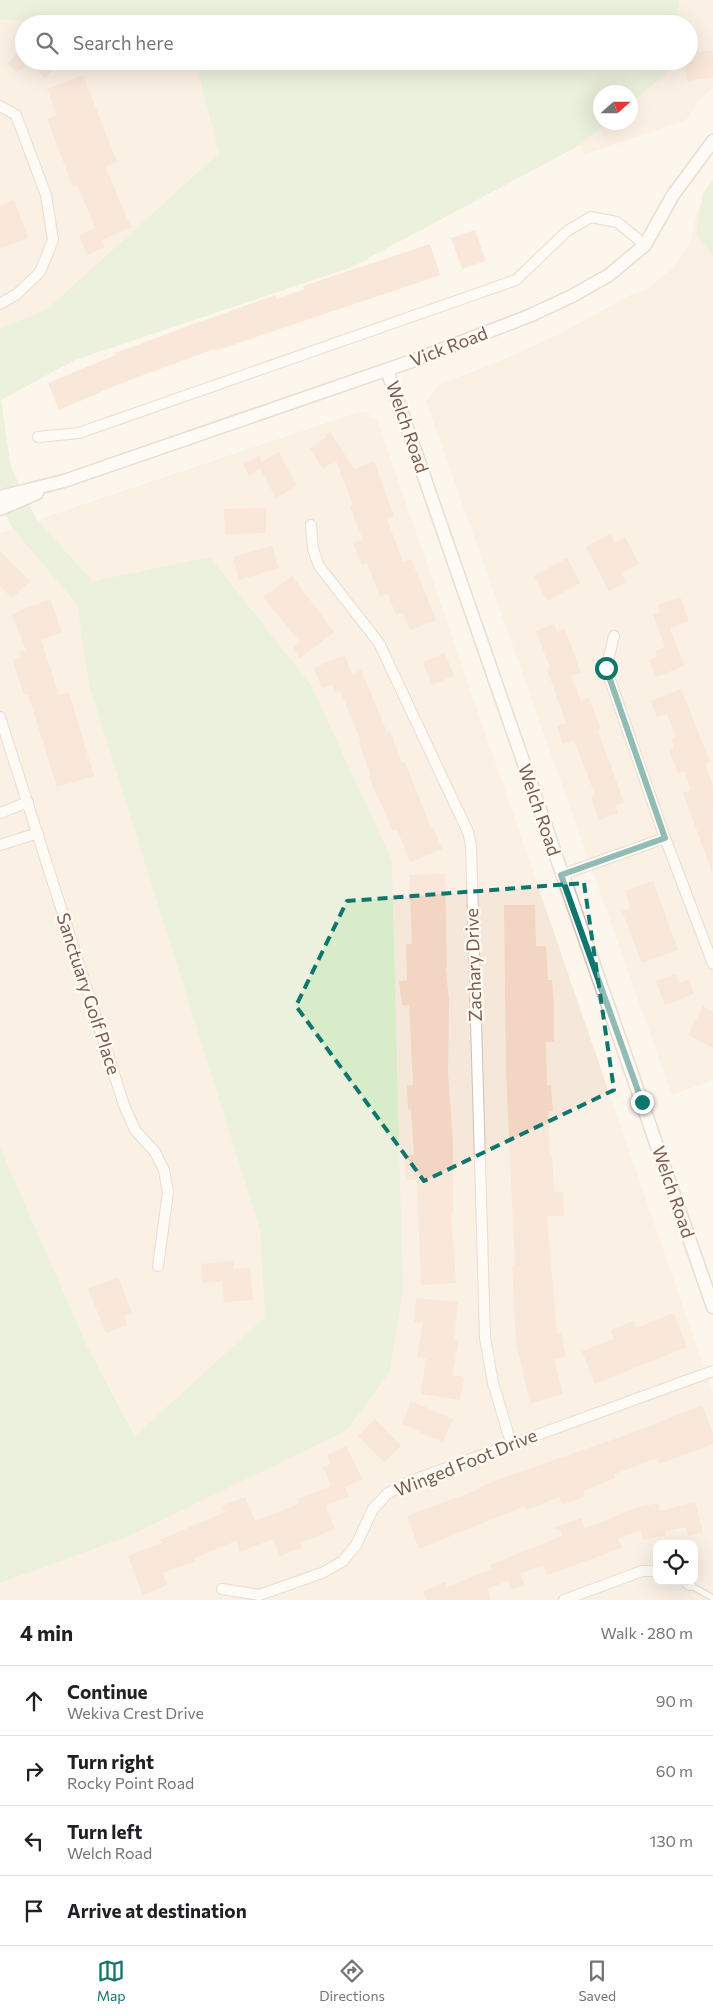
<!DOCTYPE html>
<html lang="en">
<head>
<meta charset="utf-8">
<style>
	:root { --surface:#fff; --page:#f6f6f6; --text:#202124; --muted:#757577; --line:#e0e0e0; --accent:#0f766e }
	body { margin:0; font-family:Commissioner,sans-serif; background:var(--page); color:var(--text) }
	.controls { position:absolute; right:15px; bottom:15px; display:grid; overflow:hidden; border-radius:10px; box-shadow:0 5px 20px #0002 }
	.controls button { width:45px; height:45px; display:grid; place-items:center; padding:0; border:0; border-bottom:1px solid var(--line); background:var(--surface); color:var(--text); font:25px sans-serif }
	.compass { position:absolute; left:593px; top:85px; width:45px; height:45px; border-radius:50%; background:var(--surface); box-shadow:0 5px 20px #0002; rotate:69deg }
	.stop { position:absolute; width:15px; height:15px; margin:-11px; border:4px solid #0f766e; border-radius:50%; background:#fff }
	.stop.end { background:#0f766e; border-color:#fff; box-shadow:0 1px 5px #0008 }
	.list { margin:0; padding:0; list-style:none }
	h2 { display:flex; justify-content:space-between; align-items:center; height:65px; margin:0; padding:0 20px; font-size:21px }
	h2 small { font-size:16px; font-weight:400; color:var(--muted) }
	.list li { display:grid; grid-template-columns:32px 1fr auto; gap:15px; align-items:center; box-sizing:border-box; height:70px; padding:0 20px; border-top:1px solid var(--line) }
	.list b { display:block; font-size:19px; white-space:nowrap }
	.list p { margin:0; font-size:16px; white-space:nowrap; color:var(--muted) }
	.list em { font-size:16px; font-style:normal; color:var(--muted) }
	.icon { flex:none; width:28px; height:28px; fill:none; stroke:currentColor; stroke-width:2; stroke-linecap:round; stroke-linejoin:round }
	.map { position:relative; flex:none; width:713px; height:1600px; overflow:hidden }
	.search { position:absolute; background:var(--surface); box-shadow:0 5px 20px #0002; left:15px; right:15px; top:15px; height:55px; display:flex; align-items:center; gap:12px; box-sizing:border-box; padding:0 18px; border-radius:28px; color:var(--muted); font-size:19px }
	.sheet { height:345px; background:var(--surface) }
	nav { display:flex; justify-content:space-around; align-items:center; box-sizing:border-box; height:70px; border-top:1px solid var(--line); background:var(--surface); font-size:14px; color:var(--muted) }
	nav a { display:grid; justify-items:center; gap:2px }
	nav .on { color:var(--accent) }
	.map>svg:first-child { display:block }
	.residential { fill:#f5e8da; fill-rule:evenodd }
	.green { fill:#d8ecc9 }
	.building { fill:#f3d5c3 }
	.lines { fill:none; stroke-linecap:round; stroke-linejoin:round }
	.service-casing { stroke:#d1beb0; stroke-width:8 }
	.minor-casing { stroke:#d1beb0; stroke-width:12 }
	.tertiary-casing { stroke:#d1beb0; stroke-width:15 }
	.service { stroke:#fff; stroke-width:5 }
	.minor { stroke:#fff; stroke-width:10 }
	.tertiary { stroke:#fff; stroke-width:12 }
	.route { stroke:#0f766e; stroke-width:6 }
	.marked { fill:none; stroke:#0f766e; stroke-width:4; stroke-dasharray:10 6; stroke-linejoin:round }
	.labels { text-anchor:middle; stroke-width:5; stroke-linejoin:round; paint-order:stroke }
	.street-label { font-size:18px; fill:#7a5c4d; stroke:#fffaf3 }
</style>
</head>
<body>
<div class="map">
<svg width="713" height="1600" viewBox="0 0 713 1600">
	<rect width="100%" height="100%" fill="#fdf6ec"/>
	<path class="residential" d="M679 0H713V88L698 101 686 120 585 154 580 145 607 123 630 122 631 103 666 74 668 61H689V24H675Z
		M0 19 50 24H24V61H195L219 153 46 310 0 328Z
		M713 186V1080L672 1095 426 401 440 384 490 365 560 334 628 296 649 288 672 268 690 243 698 210Z
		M359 412H366L378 422 713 1394V1600H0V1583L127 1537 403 1289 392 860 311 685 210 557 93 581 37 520ZM657 1544H694V1581H657Z
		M13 529 77 603 89 685 260 1230 265 1317 136 1436 87 1346 0 1147V533Z"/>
	<path class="green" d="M0 0H679L675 24H50L0 19Z
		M195 61H668L666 74 631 103 630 92H600V122L607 123 580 145 352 267 75 360 1 400 11 467 37 520 93 581 210 557 311 685 392 860 403 1289 389 1373 347 1430 127 1537 0 1583V1147L87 1346 135 1436 265 1317 260 1230 89 685 77 604 13 529 0 505V328L46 310 219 153Z
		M713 180V257L696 233 703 193Z"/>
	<path class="building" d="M24 46V67L17 73 7 64Z
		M713 50V77L687 81 684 61H689V54Z
		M27 61H60L45 78Z
		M83 75 117 162 105 166 131 227 102 240 105 247 87 255 79 235 95 228 78 186 73 187 47 119 57 115 47 89Z
		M14 200 28 238 0 249V206Z
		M475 230 486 261 462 269 451 238Z
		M430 244 440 275 215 351 214 349 117 385 59 410 48 383 116 355 115 353 191 325 276 295 277 299 304 289 303 286Z
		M330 432 354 469 374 461 394 516 387 519 403 562 411 559 436 620 410 630 403 612 396 615 388 594 380 597 367 563 362 565 353 543 363 540 350 507 353 506 336 460 323 469 310 448 327 437 326 434Z
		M279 452 297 486 276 498 260 469 249 476 243 464 259 456 262 462Z
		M266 508V533L225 534 224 509Z
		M610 534 615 543 625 537 639 564 621 573 626 582 609 591 586 547Z
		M272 546 279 568 239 580 233 557Z
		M0 551 30 581 12 598 0 586Z
		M567 558 580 583 547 601 534 576Z
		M292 576 334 632 300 658 293 648 300 642 263 597Z
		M680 597 689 621 670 628 684 666 656 677 649 660 657 657 655 651 665 647 653 615 660 612 658 605Z
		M50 599 62 632 41 640 59 695 69 692 94 776 57 787 28 694 24 695 13 660 21 657 19 652 26 650 12 614Z
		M554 624 557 632 565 629 581 673 571 676 581 701 589 698 601 730 598 731 624 802 615 806 618 813 599 820 591 797 595 795 574 740 563 744 557 726 566 723 547 669 550 668 536 631Z
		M445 653 454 676 432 685 423 662Z
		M344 655 352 674 361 670 387 732 390 731 402 763 405 762 431 828 433 827 442 849 410 862 397 829 393 831 369 777 371 776 359 743 361 742 340 690 335 693 332 684 322 688 314 668Z
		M681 689 710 762 705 764 713 786 712 872 683 793 691 790 685 771 678 774 669 750 674 748 671 739 676 737 667 714 657 717 651 701Z
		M445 874 447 968H446L449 1001 448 1073 453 1142V1213H451L456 1283 421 1285 417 1180H406L405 1155H414L411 1109 408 1110 407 1086 413 1085 409 1005 402 1006 399 981 407 980 406 944H412L409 875Z
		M653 881 678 950 642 963 622 911 631 908 625 891Z
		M504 905H535L536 946H546L548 980H552L554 1006V1042H546L547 1085H551L552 1099 553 1111H548L550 1156H552L554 1192H563L564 1216H547L557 1334 561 1333 566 1357 554 1359 563 1394 530 1403 516 1341 512 1265H515L506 1074Z
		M676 974 679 983 689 979 694 994 665 1005 656 981Z
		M703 1006 713 1012V1048L688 1035Z
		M233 1261 234 1269 250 1268 253 1300 224 1302 222 1281 203 1283 201 1264Z
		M118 1277 132 1313 124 1316 127 1325 106 1333 88 1289Z
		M416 1298 458 1302 454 1339 459 1340 452 1375 464 1377 460 1400 421 1394 426 1359 417 1357 423 1323 414 1322Z
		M674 1313 687 1347 595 1384 582 1351 614 1339 611 1330 634 1321 636 1328Z
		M411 1401 453 1419 443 1442 402 1424Z
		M702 1405 713 1434V1444L659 1464 657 1458 614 1474 615 1478 583 1491 585 1496 562 1505 559 1497 526 1510 525 1506 419 1549 407 1516 480 1489V1487L502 1478 635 1432Z
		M375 1419 401 1446 384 1462 358 1436Z
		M346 1446 362 1479 345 1487 349 1496 326 1506 335 1529 300 1543 302 1548 280 1556 273 1539 240 1552 236 1541 194 1558 195 1561 163 1573 167 1585 143 1595 128 1556 162 1543 160 1540 225 1512 222 1506 245 1497 255 1521 299 1504 297 1499 331 1486 323 1467 331 1463 327 1455Z
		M695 1502 703 1532 688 1536 686 1527 665 1531 666 1535 643 1540 640 1530 618 1539 622 1547 608 1553 547 1575 543 1565 520 1574 524 1585 511 1590 508 1581 487 1589 491 1600H427L423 1591 446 1582 447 1587 492 1569 490 1565 562 1536 560 1530 552 1529 581 1518 585 1529 635 1508 658 1503 660 1511Z"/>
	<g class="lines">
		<defs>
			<path id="service" d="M690 1585 713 1598"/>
			<path id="minor" d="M0 106 16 115 46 195 53 240 40 272 17 294 0 304
				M38 437 79 433 516 280 567 231 591 217 617 222 645 245
				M311 525 313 549 319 566 379 643 468 832 471 845 485 1338 493 1383 511 1443
				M614 636 606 668 665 838 713 964
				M0 717 124 1105 135 1130 155 1152 164 1170 168 1192 158 1266
				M0 813 28 802
				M0 845 38 833
				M561 875 665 838
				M685 1581 690 1585
				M222 1589 259 1595 322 1573 343 1561 356 1545 373 1509 387 1494 411 1481 713 1371
				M564 1600 642 1571H657"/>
			<path id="tertiary" d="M387 370 713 1307
				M0 497 64 481 412 361 529 316 572 296 609 275 645 245 673 195 713 141
				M0 509 37 493"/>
		</defs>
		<use href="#service" class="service-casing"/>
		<use href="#minor" class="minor-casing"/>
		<use href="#tertiary" class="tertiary-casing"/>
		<use href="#service" class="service"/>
		<use href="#minor" class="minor"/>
		<use href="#tertiary" class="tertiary"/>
	</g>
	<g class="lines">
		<path class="route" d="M606 668 665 838 561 875 642 1102"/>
	</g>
	<path d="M0 0H713V1600H0ZM584 883 614 1090 424 1181 296 1006 347 901Z" fill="#fdf6ec" fill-opacity=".55" fill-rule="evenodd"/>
	<path class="marked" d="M584 883 614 1090 424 1181 296 1006 347 901Z"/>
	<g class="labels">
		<g class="street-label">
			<text transform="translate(449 347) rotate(-21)" y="6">Vick Road</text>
			<text transform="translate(407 427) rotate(71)" y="6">Welch Road</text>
			<text transform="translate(539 810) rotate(71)" y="6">Welch Road</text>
			<text transform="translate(474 965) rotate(-92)" y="6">Zachary Drive</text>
			<text transform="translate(88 994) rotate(72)" y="6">Sanctuary Golf Place</text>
			<text transform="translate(673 1192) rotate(71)" y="6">Welch Road</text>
			<text transform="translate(466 1463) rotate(-22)" y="6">Winged Foot Drive</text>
		</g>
	</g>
</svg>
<div class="controls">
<button><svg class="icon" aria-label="locate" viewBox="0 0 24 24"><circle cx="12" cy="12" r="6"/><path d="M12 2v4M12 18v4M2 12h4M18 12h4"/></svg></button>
</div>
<svg class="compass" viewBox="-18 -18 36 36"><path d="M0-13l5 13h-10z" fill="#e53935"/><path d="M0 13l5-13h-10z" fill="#757577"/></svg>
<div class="stop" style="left:606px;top:668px"></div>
<div class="stop end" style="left:642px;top:1102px"></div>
<div class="search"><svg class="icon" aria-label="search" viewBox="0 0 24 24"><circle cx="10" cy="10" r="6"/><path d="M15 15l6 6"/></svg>Search here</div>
</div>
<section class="sheet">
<h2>4 min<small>Walk · 280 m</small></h2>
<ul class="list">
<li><svg class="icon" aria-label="ahead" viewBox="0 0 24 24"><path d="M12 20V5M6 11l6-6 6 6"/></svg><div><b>Continue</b><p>Wekiva Crest Drive</p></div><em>90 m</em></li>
<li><svg class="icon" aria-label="right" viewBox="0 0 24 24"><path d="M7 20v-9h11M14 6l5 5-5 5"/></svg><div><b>Turn right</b><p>Rocky Point Road</p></div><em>60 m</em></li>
<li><svg class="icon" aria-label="left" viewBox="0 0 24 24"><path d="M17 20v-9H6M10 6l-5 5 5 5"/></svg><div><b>Turn left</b><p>Welch Road</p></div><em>130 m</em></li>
<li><svg class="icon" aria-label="arrive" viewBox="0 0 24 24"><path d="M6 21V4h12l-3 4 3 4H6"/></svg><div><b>Arrive at destination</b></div></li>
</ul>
</section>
<nav>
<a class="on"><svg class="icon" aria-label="map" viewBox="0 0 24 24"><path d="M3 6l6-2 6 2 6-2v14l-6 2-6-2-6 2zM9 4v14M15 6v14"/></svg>Map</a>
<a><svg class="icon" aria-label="directions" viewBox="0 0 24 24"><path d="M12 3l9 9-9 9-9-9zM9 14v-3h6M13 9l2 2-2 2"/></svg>Directions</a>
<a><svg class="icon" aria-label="saved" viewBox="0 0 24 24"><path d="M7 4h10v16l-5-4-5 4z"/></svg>Saved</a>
</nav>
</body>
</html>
